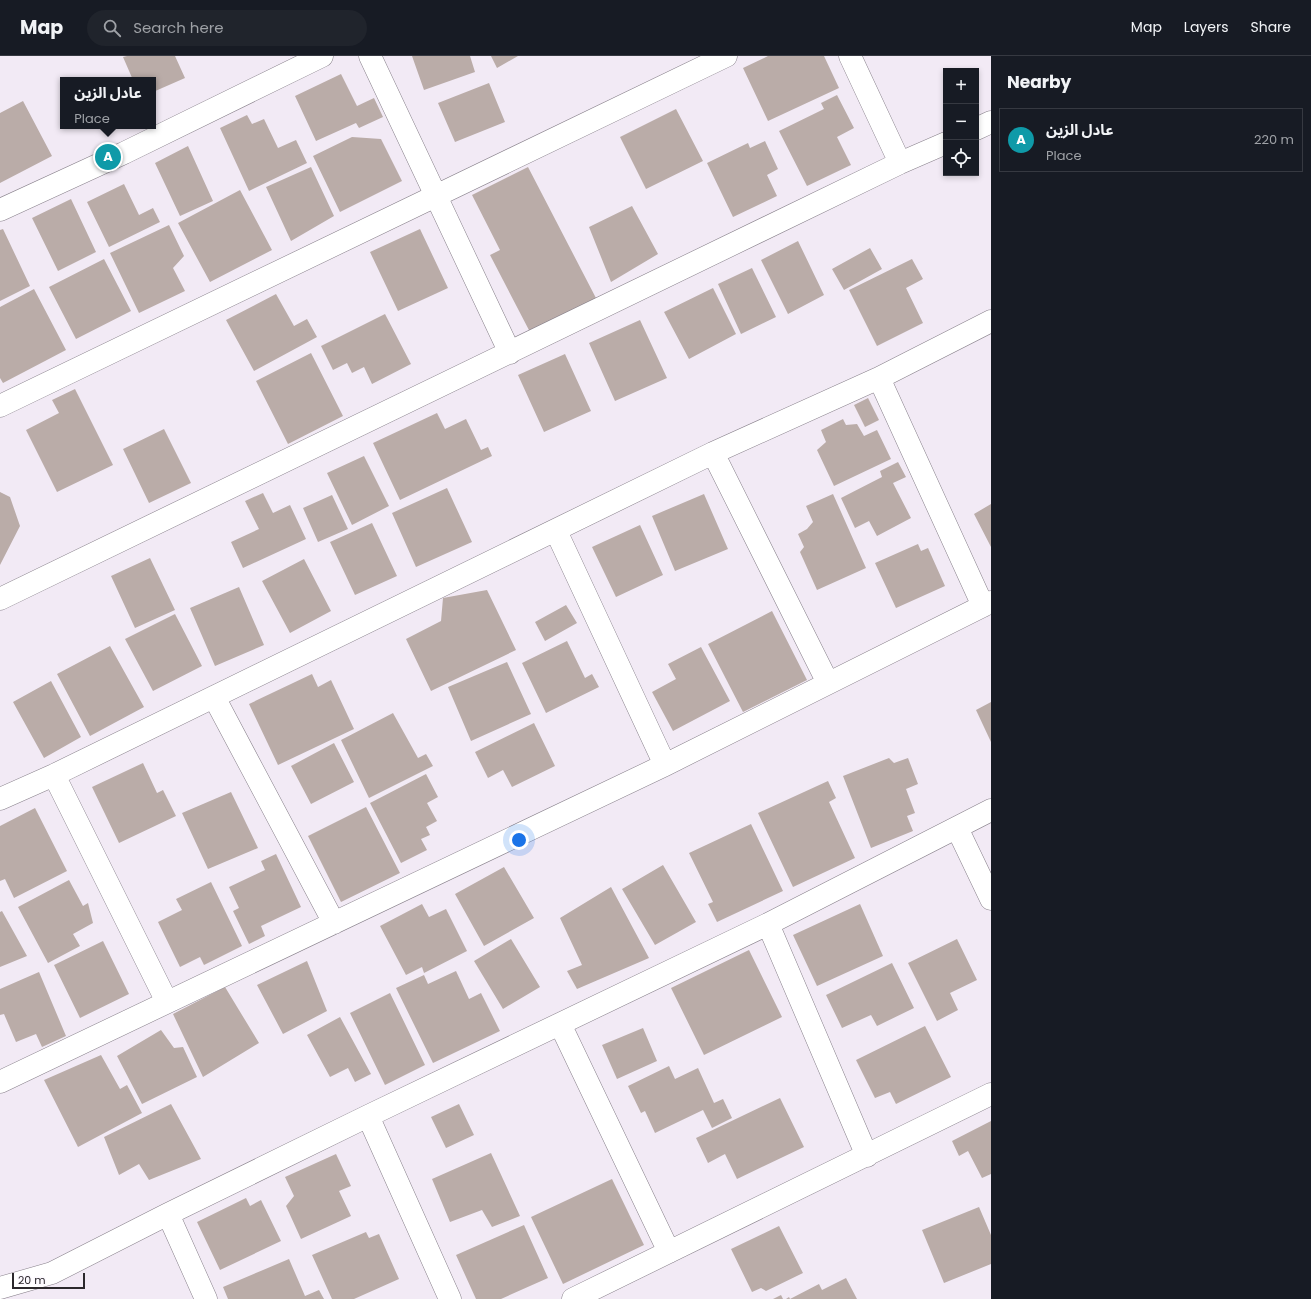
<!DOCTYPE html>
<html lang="en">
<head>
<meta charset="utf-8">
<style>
	:root { --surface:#171b24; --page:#20242c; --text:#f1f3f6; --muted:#9ea1a6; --line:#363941; --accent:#b45309 }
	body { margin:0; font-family:Poppins,"Noto Sans Arabic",sans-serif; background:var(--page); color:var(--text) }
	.controls { position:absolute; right:12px; top:12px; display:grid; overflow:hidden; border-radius:0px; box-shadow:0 2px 6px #0003 }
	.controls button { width:36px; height:36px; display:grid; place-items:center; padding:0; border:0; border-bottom:1px solid var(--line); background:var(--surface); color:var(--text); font:20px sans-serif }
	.scale { position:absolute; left:12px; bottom:10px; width:73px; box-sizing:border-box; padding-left:4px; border:2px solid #2b282c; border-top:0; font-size:11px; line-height:14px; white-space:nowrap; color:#2b282c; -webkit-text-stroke:3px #fcf9fe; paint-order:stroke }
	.you { position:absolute; left:519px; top:784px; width:14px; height:14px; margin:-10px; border:3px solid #fff; border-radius:50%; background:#1a73e8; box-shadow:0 0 0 6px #1a73e833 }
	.badge { display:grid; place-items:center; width:26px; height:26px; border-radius:50%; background:var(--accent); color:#fff; font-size:13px; font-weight:700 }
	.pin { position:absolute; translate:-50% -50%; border:2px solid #fff; box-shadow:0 1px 4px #0006 }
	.popup { position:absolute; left:60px; top:21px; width:96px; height:52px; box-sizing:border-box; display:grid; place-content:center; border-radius:0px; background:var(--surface); filter:drop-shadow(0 1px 3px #0005); font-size:13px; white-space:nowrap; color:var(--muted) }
	.popup b { font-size:15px; color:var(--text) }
	.popup::after { content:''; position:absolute; left:50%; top:100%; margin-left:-8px; border:8px solid transparent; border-top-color:var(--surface) }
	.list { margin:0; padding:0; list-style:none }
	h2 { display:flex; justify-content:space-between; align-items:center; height:52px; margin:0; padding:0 16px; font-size:17px }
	h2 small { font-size:13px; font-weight:400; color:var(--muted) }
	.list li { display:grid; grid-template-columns:26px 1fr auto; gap:12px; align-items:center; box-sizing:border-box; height:64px; margin:0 8px 8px; padding:0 8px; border:1px solid var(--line); border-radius:0px }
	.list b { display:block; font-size:15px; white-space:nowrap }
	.list p { margin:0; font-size:13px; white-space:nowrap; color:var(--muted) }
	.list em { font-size:13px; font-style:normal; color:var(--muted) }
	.icon { flex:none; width:22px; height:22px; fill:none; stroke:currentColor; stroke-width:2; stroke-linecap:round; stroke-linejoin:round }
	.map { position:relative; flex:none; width:991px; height:1243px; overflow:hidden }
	header { display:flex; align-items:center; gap:24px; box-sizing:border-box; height:56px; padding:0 20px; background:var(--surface); border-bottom:1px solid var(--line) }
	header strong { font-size:19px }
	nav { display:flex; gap:22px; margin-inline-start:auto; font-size:14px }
	.search { width:280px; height:36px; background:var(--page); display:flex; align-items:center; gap:10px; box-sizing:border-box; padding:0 14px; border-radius:22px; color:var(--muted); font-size:15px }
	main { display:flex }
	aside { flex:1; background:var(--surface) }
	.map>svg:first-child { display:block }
	.building { fill:#baaca8 }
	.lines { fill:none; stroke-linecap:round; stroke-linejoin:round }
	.street-casing { stroke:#88818b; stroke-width:23 }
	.street { stroke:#fff; stroke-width:22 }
</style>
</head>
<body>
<header>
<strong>Map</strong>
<div class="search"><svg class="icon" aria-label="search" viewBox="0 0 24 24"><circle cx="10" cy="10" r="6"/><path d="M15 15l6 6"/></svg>Search here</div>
<nav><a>Map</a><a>Layers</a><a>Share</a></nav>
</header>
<main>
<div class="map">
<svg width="991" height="1243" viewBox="0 0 991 1243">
	<rect width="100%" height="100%" fill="#f2eaf5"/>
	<path class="building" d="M127 0H175L185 22 153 36V24H133L123 1Z
		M412 0H470L475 16 424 34Z
		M491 0H518L497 12Z
		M768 0H824L839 32 768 65 743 12Z
		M341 18 357 50 374 42 383 61 359 72 356 67 316 85 295 40Z
		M489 27 505 66 455 86 438 47Z
		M837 39 854 72 837 81 851 109 807 130 779 75 824 53 821 47Z
		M23 45 52 100 0 127V57Z
		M676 53 703 105 646 133 620 81Z
		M247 59 252 68 264 63 278 92 296 84 307 107 249 135 220 72Z
		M352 81 381 83 402 125 340 156 313 100Z
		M765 85 778 113 767 119 777 140 733 161 707 107 748 87 750 92Z
		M188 90 213 145 180 160 155 107Z
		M311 111 334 160 291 185 266 131Z
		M528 111 597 244 531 278 490 199 500 194 472 139Z
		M124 128 139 159 153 152 160 166 109 191 87 146Z
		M240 134 272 194 210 226 178 167Z
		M71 143 96 196 58 215 32 162Z
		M632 150 658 198 611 226 589 171Z
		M169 169 184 200 173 212 185 235 139 257 110 197Z
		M3 173 30 230 0 245V174Z
		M420 173 448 232 398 255 370 196Z
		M798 185 824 239 788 258 761 204Z
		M870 192 882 213 844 234 832 213Z
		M104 203 131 255 76 283 49 231Z
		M912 203 923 223 906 232 923 267 877 290 849 234Z
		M752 212 776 261 741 278 718 228Z
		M713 232 736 278 689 303 664 256Z
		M34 233 66 294 3 327 0 322V251Z
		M276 238 294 270 307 263 317 281 254 315 226 264Z
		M385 258 411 308 372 328 364 311 352 317 347 307 333 314 321 290Z
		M640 264 667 322 615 345 589 287Z
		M311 297 343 360 288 388 256 325Z
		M565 298 591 355 544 376 518 319Z
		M75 333 113 409 57 436 26 374 59 357 52 344Z
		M868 342 879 364 865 371 854 349Z
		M437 357 445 373 466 363 481 394 488 391 492 400 400 444 373 387Z
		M843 363 846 369 857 368 864 380 877 374 891 403 834 430 817 394 826 386 821 374Z
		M164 373 191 427 149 447 123 393Z
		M364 400 389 450 352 469 327 417Z
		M898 406 906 421 893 427 911 462 877 480 869 465 855 472 841 442 882 421 880 415Z
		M447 432 472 486 416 511 392 457Z
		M0 436 10 441 20 470 0 509Z
		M263 437 273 457 290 449 306 483 243 512 231 486 259 473 245 445Z
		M704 438 728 493 675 515 652 460Z
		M833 438 866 512 817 534 800 496 804 491 798 478 807 473 813 466 806 450Z
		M332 439 348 473 318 486 303 452Z
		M991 448V491L974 458Z
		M372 467 397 520 355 539 330 486Z
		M640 469 663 519 616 541 592 491Z
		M918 488 921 495 928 492 945 530 896 552 875 507Z
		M150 502 175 554 135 572 111 520Z
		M304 503 331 555 290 577 262 525Z
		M239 531 264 589 215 610 190 552Z
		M487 534 516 594 431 635 406 583 441 565 443 542Z
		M566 549 577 567 545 585 535 566Z
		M772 555 807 624 743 656 708 588Z
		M175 558 202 610 153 635 125 583Z
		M567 585 585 622 592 618 599 631 546 657 522 607Z
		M110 590 144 651 90 680 57 618Z
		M701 591 730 645 673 675 652 636 676 623 668 608Z
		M507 606 531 658 471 685 448 631Z
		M312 618 318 631 331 624 354 673 278 709 249 648Z
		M51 625 81 681 44 702 13 646Z
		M991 646V686L976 654Z
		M393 657 418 702 426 698 433 710 369 742 341 684Z
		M534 667 555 710 512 731 503 714 488 722 475 696Z
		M334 687 354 726 311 748 291 710Z
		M889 702 894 707 908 702 918 728 906 733 915 757 907 760 913 775 871 792 843 720Z
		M143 707 157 737 163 734 176 760 119 787 92 731Z
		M426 718 438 741 427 747 437 765 426 771 430 779 421 783 427 794 401 807 370 747Z
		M828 725 836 742 829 746 855 802 793 831 758 757Z
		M231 736 258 792 208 813 182 757Z
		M366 751 400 817 341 846 308 780Z
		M35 752 67 815 14 842 5 823 0 825V770Z
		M751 768 783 835 717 866 708 848 713 846 689 797Z
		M276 798 301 851 261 870 265 880 249 888 233 855 239 852 229 831 265 814 261 805Z
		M663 809 696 866 655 889 622 833Z
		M504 811 534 862 484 890 455 838Z
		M69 824 83 850 88 847 93 867 73 878 80 890 48 907 18 851Z
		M211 826 242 890 204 909 200 901 180 911 158 866 182 854 176 843Z
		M611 831 649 902 577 933 567 915 582 909 560 862Z
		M422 848 429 861 446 853 467 895 424 917 422 911 406 919 380 870Z
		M860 848 883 900 817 930 793 879Z
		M2 855 27 900 0 911V856Z
		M511 883 540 931 503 953 474 905Z
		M957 883 977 924 950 937 958 954 937 965 908 907Z
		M103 885 129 938 80 962 54 909Z
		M749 894 782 961 704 999 671 932Z
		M307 905 327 955 283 978 257 929Z
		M892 907 914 952 877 970 871 959 842 972 826 939Z
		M456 915 469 943 481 937 500 975 433 1007 396 932 424 919 428 928Z
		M39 916 66 980 42 991 36 978 16 986 4 958 0 959V933Z
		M225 931 259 987 203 1021 173 958Z
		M390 937 425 1009 385 1029 350 957Z
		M340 961 371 1018 355 1026 348 1012 330 1021 307 979Z
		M925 970 951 1021 896 1048 890 1036 875 1042 856 1004Z
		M643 972 657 1005 617 1023 602 989Z
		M161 974 174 992 183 991 197 1021 142 1048 117 1000Z
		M101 999 120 1033 127 1029 142 1057 78 1091 44 1024Z
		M669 1010 675 1023 698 1012 714 1047 723 1043 732 1062 712 1072 703 1054 655 1077 645 1055 641 1057 628 1030Z
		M780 1042 804 1091 737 1123 725 1098 708 1107 696 1082Z
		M171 1048 201 1103 149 1124 139 1108 119 1119 104 1081Z
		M459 1048 474 1079 446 1092 431 1061Z
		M991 1065V1118L982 1122 968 1095 959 1100 952 1085Z
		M491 1097 520 1160 492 1171 482 1154 450 1166 432 1123Z
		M336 1098 351 1130 339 1135 351 1160 301 1183 286 1150 294 1140 285 1121Z
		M612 1123 644 1189 563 1228 531 1161Z
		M246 1142 250 1150 261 1144 281 1185 220 1214 197 1166Z
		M979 1151 991 1179V1208L944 1227 922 1174Z
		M524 1169 548 1222 501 1243H476L456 1199Z
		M779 1170 803 1217 766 1235 761 1232 752 1236 731 1193Z
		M366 1176 369 1182 379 1178 399 1223 354 1243H332L312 1199Z
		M289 1203 305 1240 319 1234 324 1243H228L223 1231Z
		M846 1222 857 1243H786L789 1241 790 1243 819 1228 822 1234Z
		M781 1239 783 1243H773Z"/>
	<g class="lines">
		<defs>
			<path id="street" d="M370 0 510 297
				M850 0 900 107
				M976 73 991 66
				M0 154 124 97 322 0
				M879 322 983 550
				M0 350 726 0
				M713 397 828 627
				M556 475 665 709
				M0 543 900 107 946 87
				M214 641 334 867
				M54 719 167 946
				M0 743 54 719 713 397 879 322 991 265
				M957 772 991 843
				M768 868 867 1100
				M560 968 669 1196
				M0 1026 665 709 991 546
				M368 1060 450 1243
				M168 1158 206 1243
				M0 1232 52 1217 168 1158 368 1060 768 868 991 754
				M573 1243 991 1038"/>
		</defs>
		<use href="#street" class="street-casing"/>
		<use href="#street" class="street"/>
	</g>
</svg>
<div class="controls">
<button>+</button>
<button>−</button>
<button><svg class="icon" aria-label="locate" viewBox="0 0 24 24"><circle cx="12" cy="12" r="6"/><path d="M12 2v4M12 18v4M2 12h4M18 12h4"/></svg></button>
</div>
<div class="scale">20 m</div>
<div class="you"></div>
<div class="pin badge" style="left:108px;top:101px;background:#0f9aa8">A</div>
<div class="popup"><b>عادل الزين</b>Place</div>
</div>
<aside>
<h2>Nearby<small></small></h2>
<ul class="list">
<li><span class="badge" style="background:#0f9aa8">A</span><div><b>عادل الزين</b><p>Place</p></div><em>220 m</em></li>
</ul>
</aside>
</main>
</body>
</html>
